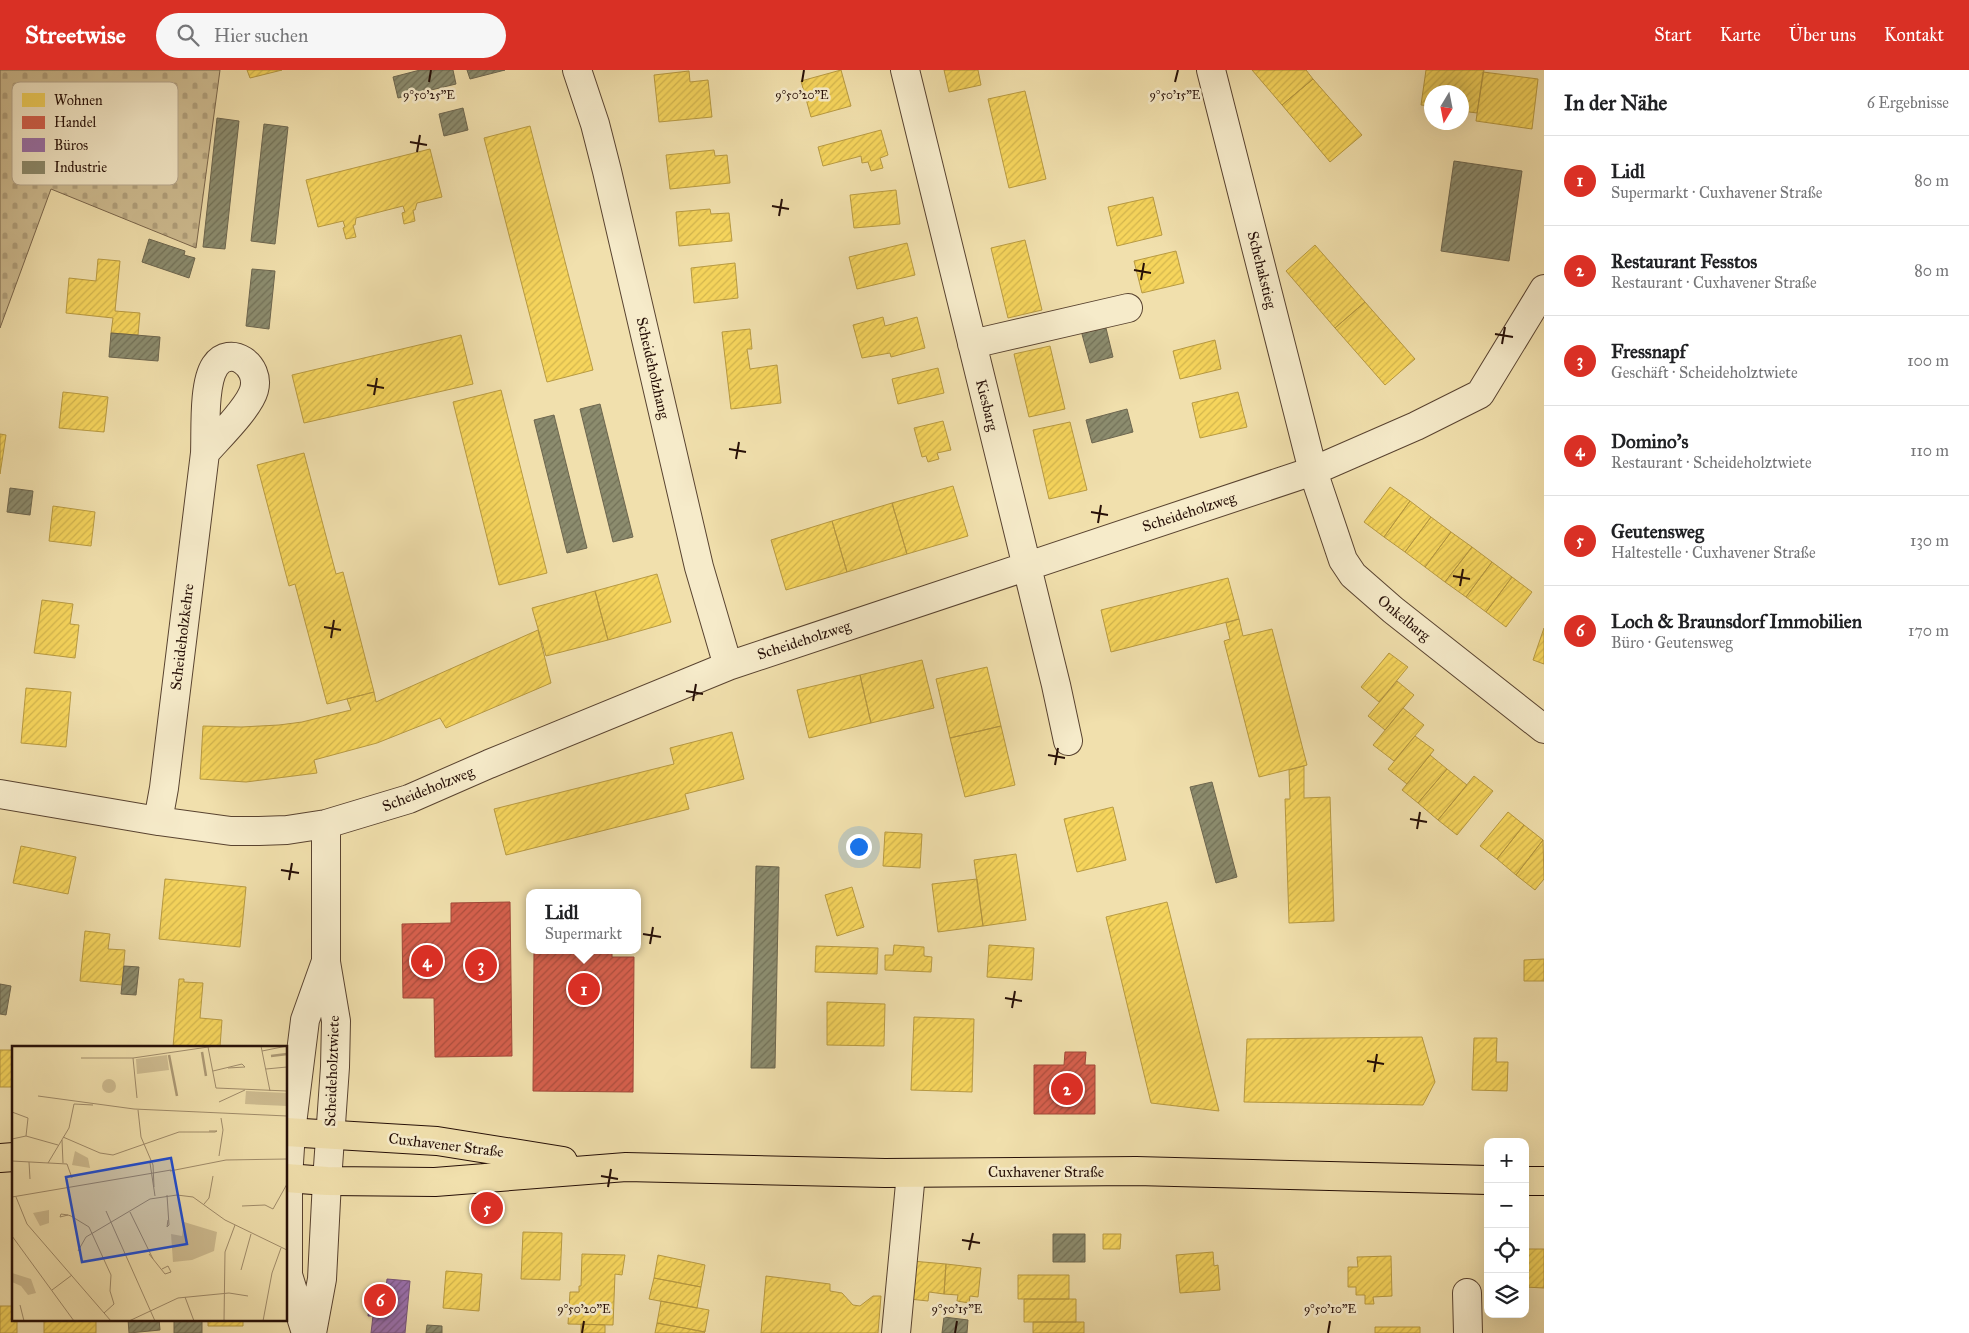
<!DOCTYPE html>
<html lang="de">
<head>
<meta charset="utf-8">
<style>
	:root { --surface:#fff; --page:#f6f6f6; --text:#202124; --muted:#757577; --line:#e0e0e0; --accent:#d93025 }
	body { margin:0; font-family:"IM FELL Great Primer",serif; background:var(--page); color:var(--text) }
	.controls { position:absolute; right:15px; bottom:15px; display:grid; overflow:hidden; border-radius:10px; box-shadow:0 5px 20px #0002 }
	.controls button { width:45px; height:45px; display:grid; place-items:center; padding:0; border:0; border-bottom:1px solid var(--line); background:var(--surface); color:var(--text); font:25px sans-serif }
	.compass { position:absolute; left:1424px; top:15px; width:45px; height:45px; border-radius:50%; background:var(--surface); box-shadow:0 5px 20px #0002; rotate:190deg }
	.you { position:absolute; left:858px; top:776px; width:18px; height:18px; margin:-12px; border:4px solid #fff; border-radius:50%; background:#1a73e8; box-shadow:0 0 0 8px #1a73e833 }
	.badge { display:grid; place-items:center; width:32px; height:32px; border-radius:50%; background:var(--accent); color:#fff; font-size:16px; font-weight:700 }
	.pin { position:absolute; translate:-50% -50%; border:2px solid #fff; box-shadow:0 1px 5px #0006 }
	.popup { position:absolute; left:526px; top:819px; width:115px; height:65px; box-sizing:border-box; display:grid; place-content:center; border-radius:10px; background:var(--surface); filter:drop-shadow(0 1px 4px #0005); font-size:16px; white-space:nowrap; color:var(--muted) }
	.popup b { font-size:19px; color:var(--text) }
	.popup::after { content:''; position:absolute; left:50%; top:100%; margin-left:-10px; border:10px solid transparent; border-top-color:var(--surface) }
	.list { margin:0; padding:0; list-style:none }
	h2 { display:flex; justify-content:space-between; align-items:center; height:65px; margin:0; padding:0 20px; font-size:21px }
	h2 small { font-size:16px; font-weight:400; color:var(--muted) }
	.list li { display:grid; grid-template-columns:32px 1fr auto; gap:15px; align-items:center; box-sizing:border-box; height:90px; padding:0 20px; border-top:1px solid var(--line) }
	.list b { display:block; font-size:19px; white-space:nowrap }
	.list p { margin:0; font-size:16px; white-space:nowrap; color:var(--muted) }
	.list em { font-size:16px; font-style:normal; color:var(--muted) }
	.icon { flex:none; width:28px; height:28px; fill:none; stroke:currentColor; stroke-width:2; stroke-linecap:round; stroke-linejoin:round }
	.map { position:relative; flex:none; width:1544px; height:1263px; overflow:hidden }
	header { display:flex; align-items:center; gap:30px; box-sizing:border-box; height:70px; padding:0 25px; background:var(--accent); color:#fff }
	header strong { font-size:24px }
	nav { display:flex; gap:28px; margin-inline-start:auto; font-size:18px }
	.search { width:350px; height:45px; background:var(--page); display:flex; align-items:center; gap:12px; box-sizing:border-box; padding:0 18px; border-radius:28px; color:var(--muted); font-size:19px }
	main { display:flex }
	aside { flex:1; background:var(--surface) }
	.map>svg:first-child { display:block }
	.cemetery { fill:url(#cemetery-stones); stroke:#7a664c }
	.homes { fill:url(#homes-hatch); stroke:#b89a42 }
	.shops { fill:url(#shops-hatch); stroke:#a14838 }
	.offices { fill:url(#offices-hatch); stroke:#76537a }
	.industry { fill:url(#industry-hatch); stroke:#6d664f }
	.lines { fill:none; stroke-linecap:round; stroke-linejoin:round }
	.minor-casing { stroke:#594330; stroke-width:30 }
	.major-casing { stroke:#260f07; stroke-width:30 }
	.minor { stroke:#f6ebca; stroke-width:28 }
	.major { stroke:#f1e0ad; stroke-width:28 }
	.ticks { fill:none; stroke:#260f07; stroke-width:2 }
	.labels { text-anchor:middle; stroke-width:5; stroke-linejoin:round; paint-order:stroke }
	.street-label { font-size:15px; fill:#260f07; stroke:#f6ebca }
	.inset-river { fill:none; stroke:#ac9975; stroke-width:2.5 }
	.inset-road { fill:none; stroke:#a08c6b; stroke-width:1 }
	.view { fill:#1d4ed8; fill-opacity:0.15; stroke:#1d4ed8; stroke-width:2.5 }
	.inset-edge { fill:none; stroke:#260f07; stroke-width:2.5 }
	.key { fill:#f6ebca; stroke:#b8a990; stroke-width:1 }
	.key-label { font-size:14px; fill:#260f07 }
	.ticks-label { font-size:12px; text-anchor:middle; fill:#260f07; stroke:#f6ebca; stroke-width:5; stroke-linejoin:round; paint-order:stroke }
</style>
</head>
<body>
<header>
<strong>Streetwise</strong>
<div class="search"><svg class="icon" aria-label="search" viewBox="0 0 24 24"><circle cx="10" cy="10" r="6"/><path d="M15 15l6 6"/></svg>Hier suchen</div>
<nav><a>Start</a><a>Karte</a><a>Über uns</a><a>Kontakt</a></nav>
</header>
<main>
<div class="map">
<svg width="1544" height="1263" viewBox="0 0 1544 1263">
	<defs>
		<pattern id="cemetery-stones" width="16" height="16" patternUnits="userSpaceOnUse" patternTransform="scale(1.25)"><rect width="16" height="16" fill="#cebc91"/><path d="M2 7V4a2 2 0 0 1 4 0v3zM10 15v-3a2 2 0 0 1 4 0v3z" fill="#b1a07c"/></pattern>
		<pattern id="homes-hatch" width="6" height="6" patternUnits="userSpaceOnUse" patternTransform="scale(1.25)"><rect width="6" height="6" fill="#f6d55c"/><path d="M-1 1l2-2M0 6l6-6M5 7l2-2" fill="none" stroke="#d3b64e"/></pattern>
		<pattern id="shops-hatch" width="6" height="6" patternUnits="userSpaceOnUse" patternTransform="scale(1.25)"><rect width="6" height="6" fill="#d6604d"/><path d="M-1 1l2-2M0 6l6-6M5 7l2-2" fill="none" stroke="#ad4e3e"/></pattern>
		<pattern id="offices-hatch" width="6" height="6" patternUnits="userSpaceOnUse" patternTransform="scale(1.25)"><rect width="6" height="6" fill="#9970ab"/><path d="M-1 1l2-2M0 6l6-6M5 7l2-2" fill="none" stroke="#7d5a89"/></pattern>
		<pattern id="industry-hatch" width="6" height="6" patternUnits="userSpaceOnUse" patternTransform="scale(1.25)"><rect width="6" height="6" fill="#8c8c6e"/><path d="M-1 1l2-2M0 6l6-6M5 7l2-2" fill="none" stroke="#727158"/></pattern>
	</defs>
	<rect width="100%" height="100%" fill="#f1e0ad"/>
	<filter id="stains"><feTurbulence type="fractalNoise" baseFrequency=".004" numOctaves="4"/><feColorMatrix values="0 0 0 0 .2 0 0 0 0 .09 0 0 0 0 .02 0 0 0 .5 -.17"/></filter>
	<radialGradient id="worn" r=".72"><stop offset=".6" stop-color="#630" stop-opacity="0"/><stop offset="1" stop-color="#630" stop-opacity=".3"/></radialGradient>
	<path class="cemetery" d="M0 0H220L196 178 51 119 0 258Z"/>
	<path class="homes" d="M247 0H282L250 8Z
		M841 0 851 36 811 47 801 11Z
		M944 0H978L981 15 949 22Z
		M1252 0H1306L1313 9 1282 35Z
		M1426 0H1484L1477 43 1462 41V22H1432V36L1421 35Z
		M689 1 690 12 708 10 712 47 659 52 654 5Z
		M1483 2 1538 9 1532 59 1476 51Z
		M1313 9 1362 65 1330 92 1282 35Z
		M1025 21 1046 109 1009 118 988 29Z
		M530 56 593 300 547 312 484 68Z
		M881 60 888 85 880 88 883 98 871 101 868 92 862 93 861 86 823 96 818 77Z
		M430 79 442 127 417 133 415 140H413L415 151 404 154 402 143 405 142 403 136 356 148 355 155H353L356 167 346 169 343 158 345 157 343 151 318 157 306 110Z
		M714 80 715 86 727 85 730 113 670 119 666 85Z
		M896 120 900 154 854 158 850 125Z
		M1153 127 1162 165 1117 176 1108 137Z
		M710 139 711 144 729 143 732 171 679 176 676 142Z
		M1025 170 1042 240 1008 248 991 178Z
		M907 173 915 205 857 219 849 187Z
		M1315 175 1365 232 1335 258 1286 201Z
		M1176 181 1184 213 1142 223 1134 191Z
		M98 189 120 191 115 241 140 243 138 265 111 263 113 248 66 243 69 208 96 211Z
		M735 193 738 228 694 233 691 198Z
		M1365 232 1415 289 1385 315 1335 258Z
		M883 247 885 256 917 247 925 278 891 287 890 283 862 288 853 255Z
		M750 259 752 279H747L750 299 777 295 781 333 731 339 722 262Z
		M461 265 473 314 304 353 292 305Z
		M1215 270 1221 299 1180 309 1173 281Z
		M1050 276 1065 339 1029 347 1014 284Z
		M938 298 944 323 898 334 892 309Z
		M501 320 547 503 499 515 453 332Z
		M63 322 108 327 104 362 59 358Z
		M1238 322 1247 357 1200 368 1192 333Z
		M943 351 951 380 937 383 939 389 928 392 926 386 922 387 914 358Z
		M1070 352 1087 420 1049 429 1033 360Z
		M0 364 6 365 0 404Z
		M304 383 336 504 343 502 374 622 327 634 295 514 289 516 257 395Z
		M953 416 968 466 907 484 892 433Z
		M1390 417 1410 431 1384 467 1364 452Z
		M1410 431 1431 447 1405 482 1384 467Z
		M892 433 907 484 847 502 832 451Z
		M53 436 95 442 91 476 49 471Z
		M1431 447 1451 462 1425 497 1405 482Z
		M832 451 847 502 786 520 771 470Z
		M1451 462 1472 477 1445 512 1425 497Z
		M1472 477 1492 492 1466 527 1445 512Z
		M1492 492 1512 507 1486 542 1466 527Z
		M657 504 671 552 608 570 595 521Z
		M1512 507 1532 522 1506 557 1486 542Z
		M1228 508 1239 549 1111 582 1101 540Z
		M595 521 608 570 546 586 532 538Z
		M42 530 73 534 70 554 79 555 75 588 34 583Z
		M1239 549 1243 566 1272 559 1307 695 1259 707 1224 571 1230 569 1226 553Z
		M1544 558V594L1533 590Z
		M538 560 551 613 446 658 440 648 377 673 314 690 317 703 246 712 200 709 203 656 241 657 279 655 302 652 351 640 347 629 374 622 376 632Z
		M1389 583 1408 597 1379 632 1361 617Z
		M922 590 934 638 871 653 860 605Z
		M987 597 1001 656 950 668 936 609Z
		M860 605 871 653 809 668 797 620Z
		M1397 611 1414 625 1385 660 1368 646Z
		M26 618 71 622 66 677 21 673Z
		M1403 638 1424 655 1394 691 1373 675Z
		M1001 656 1015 715 965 727 950 668Z
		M732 662 744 709 685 724 689 739 506 785 494 739 674 694 670 678Z
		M1415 666 1434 680 1407 714 1388 699Z
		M1430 685 1447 699 1418 733 1402 720Z
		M1304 696V728L1330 727 1334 851 1289 853 1285 729H1290L1289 700Z
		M1447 699 1467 715 1438 750 1418 733Z
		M1474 706 1493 721 1457 765 1438 750Z
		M1113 737 1126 790 1077 802 1064 749Z
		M1508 742 1524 755 1497 789 1480 776Z
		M1524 755 1543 770 1516 805 1497 789Z
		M885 762 922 764 920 798 883 796Z
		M1543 770 1544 809 1535 820 1516 805Z
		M21 776 76 787 68 824 13 813Z
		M1016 784 1026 850 983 856 974 790Z
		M165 809 246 817 240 877 159 869Z
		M977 809 983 856 938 862 932 814Z
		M852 817 864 857 837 866 825 825Z
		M1167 832 1219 1041 1151 1033 1106 847Z
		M85 861 110 864 108 879 125 880 122 915 80 911Z
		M894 875 924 877V886L932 887 931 902 885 900V885H893Z
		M989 875 1034 878 1032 910 987 907Z
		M816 876 878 878 877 904 815 902Z
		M1544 889V911H1524V890Z
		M179 909H184V912L203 913 200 948 222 950 220 977H173Z
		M827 932 885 934 884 976 827 975Z
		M914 947 974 949 972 1022 911 1020Z
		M1422 967 1435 1012 1423 1035 1244 1032 1247 969Z
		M1474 968H1497L1496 992H1508L1507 1021 1472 1020Z
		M0 980H14V1017H0Z
		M523 1162 562 1163 560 1210 521 1209Z
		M1103 1164H1121L1120 1179H1103Z
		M1525 1179H1544V1218L1525 1217Z
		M1213 1182 1214 1196 1218 1195 1220 1220 1180 1223 1176 1185Z
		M582 1184 625 1185 622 1205 615 1204 613 1255 568 1254 570 1222H579V1216H581Z
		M658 1185 705 1195 701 1217 654 1208Z
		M1391 1186 1392 1226 1373 1227 1374 1234H1365V1225H1356V1217H1348V1197H1358L1357 1187Z
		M912 1191 946 1194 944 1224 929 1222 928 1231 909 1229Z
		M946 1194 981 1198 978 1227 970 1226 969 1233 957 1231 958 1225 944 1224Z
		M446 1201 482 1204 479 1241 443 1238Z
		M1018 1205H1069V1229H1018Z
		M766 1206 830 1214V1221L842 1223 853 1235 860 1236 873 1226H881L878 1263H761Z
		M654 1208 701 1217 697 1238 649 1229Z
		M1024 1229H1076V1252H1024Z
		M661 1231 709 1240 705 1262 657 1253Z
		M0 1236H14V1249H17V1263H0Z
		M44 1249H96V1263H44Z
		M208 1249H243V1256H208Z
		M1033 1252H1084V1263H1033Z
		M657 1253 705 1262 704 1263H655Z
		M581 1254 605 1255V1263H581Z
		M1375 1257H1420V1263H1375Z"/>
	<path class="shops" d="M510 832 512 986 435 987 434 928H403L402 854 451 853V833Z
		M534 880H612V887H634L633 1022 533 1021Z
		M1065 982H1086L1085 995H1095V1044H1034V995H1064Z"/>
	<path class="offices" d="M387 1209 410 1211 405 1263H371L373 1246H368L370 1225 385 1227Z"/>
	<path class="industry" d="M420 0H453L456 14 398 28 393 7Z
		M467 0H505L470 9Z
		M463 38 468 60 444 66 439 44Z
		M217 48 239 51 225 179 203 177Z
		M264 54 288 57 275 174 251 171Z
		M1454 91 1522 101 1509 191 1441 181Z
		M149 169 185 181 184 185 195 188 189 208 142 192Z
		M252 199 275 201 269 259 246 256Z
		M1104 250 1113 287 1090 293 1080 257Z
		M111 263 160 267 158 291 109 287Z
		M600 334 633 467 613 472 580 339Z
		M1127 339 1133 362 1092 373 1086 350Z
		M554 345 587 478 567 483 534 350Z
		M10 418 33 421 30 445 7 442Z
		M1212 712 1237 807 1216 813 1190 717Z
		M756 796 779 797 775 998H751Z
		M124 896 139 897 136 925 121 924Z
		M0 914 11 916 6 945 0 944Z
		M1053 1164H1085V1192H1053Z
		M944 1247 968 1250 967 1263H942Z
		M128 1249H159L160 1260 129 1263Z
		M174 1249H202V1263H174Z
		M427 1255 442 1256V1263H426Z"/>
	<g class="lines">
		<defs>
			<path id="minor" d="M577 0 595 54 607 101 699 497 728 596
				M905 0 1056 615 1068 671
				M1211 0 1313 401 1343 490 1353 505 1393 540 1544 659
				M972 274 1128 238
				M0 724 158 751 231 761H259L287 760 326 754 409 729 489 694 728 596 1313 401 1416 356 1480 324 1544 219
				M158 751 164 718 205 383C206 361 203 314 215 296 230 274 261 295 254 320 249 338 218 368 205 383
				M1467 1223 1468 1263
				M306 1263 288 1205V1108L291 1062 305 950 325 894
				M312 1263 322 1209 327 1111 335 997 336 951 326 892V754
				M896 1263 911 1103"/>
			<path id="major" d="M286 1062 437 1071 563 1091
				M0 1088 14 1087
				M286 1108 327 1111 435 1112 626 1097 885 1103 1136 1101 1488 1110
				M1525 1111H1544"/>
		</defs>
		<use href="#minor" class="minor-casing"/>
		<use href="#major" class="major-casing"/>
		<use href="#minor" class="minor"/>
		<use href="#major" class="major"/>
	</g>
	<path class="ticks" d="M429 12 431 0M802 12 804 0M1175 12 1178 0M410 72 427 75M417 82 420 65M772 136 789 139M779 146 782 129M1134 200 1151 203M1141 210 1144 193M1495 264 1513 267M1502 274 1505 257M367 315 384 318M374 325 377 308M729 379 746 382M736 389 739 372M1091 442 1108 445M1098 453 1101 435M1453 506 1470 509M1460 516 1463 499M324 557 341 560M331 568 334 550M686 621 703 624M693 631 696 614M1048 685 1065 688M1055 695 1058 678M1410 749 1427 752M1417 759 1420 742M281 800 299 803M289 810 292 793M643 864 661 867M650 874 653 857M1005 928 1022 931M1012 938 1015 921M1367 991 1384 994M1374 1002 1377 984M601 1106 618 1109M608 1117 611 1099M962 1170 980 1173M969 1180 973 1163M582 1263 584 1251M955 1263 957 1251M1328 1263 1330 1251"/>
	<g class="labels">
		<g class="street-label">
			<text transform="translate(1262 200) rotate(76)" y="5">Schehakstieg</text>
			<text transform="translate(653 298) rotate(77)" y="5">Scheideholzhang</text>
			<text transform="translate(987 335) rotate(76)" y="5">Kiesbarg</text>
			<text transform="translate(1189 442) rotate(-18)" y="5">Scheideholzweg</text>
			<text transform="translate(1404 548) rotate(39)" y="5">Onkelbarg</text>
			<text transform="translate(182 567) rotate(-83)" y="5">Scheideholzkehre</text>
			<text transform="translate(804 570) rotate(-18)" y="5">Scheideholzweg</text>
			<text transform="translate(428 719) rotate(-22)" y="5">Scheideholzweg</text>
			<text transform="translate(332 1001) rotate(-88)" y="5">Scheideholztwiete</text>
			<text transform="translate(446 1075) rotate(7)" y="5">Cuxhavener Straße</text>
			<text x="1046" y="1107">Cuxhavener Straße</text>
		</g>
	</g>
	<g transform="translate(12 976)">
		<rect width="275" height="275" fill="#f1e0ad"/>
		<path d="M155 9 157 24 125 28 124 13ZM234 45 275 47V60L233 58ZM37 164V177L28 180 21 167ZM0 227 19 233 24 247 16 249 9 240 0 236Z" fill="#cebc91"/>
		<path d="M172 176 205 186 202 205 180 214 161 216 159 188 170 190Z" fill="#cebc91"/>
		<path d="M63 105 76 112 78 122 60 119Z" fill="#cebc91"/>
		<path d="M90 40a7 7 0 1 1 14 0a7 7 0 1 1-14 0Z" fill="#cebc91"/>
		<path class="inset-river" d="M190 6 194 30M157 9 165 50M259 10 275 8"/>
		<path class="inset-road" d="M249 0 258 45M196 1 204 42 275 45M250 5 275 0M69 12H121L203 0M121 12 125 52M254 23 275 21M201 25 230 18 233 21 216 22M26 50 122 63 275 70M207 56 233 44M126 64 129 91 141 119 142 141M0 66 16 72 14 90M51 91 88 107 101 109 167 86H203L205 85H197M0 93 14 90 46 99M50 94 51 117M207 110 211 84 209 72M0 115 55 118 60 132M17 116 18 133M36 117 57 82 62 58 81 59M138 117 143 150M158 125 214 114 275 113M155 149 157 179 155 181 156 174M0 151 159 124M4 151 15 178 99 275M192 158 197 152 201 130M230 160 253 159 261 163 275 138M94 165 143 275M118 166 141 213 137 208M56 169 48 171 49 168 56 169 59 170 77 181 99 229 98 245 102 258 92 267M0 190 62 275M66 205 74 191 138 153 165 149 181 151 213 174 275 204M141 213 153 228 159 226 156 220 150 223M229 224 239 188M40 244 60 229M173 251 182 275M8 259 12 275M117 275 166 252 217 247 236 250M212 275 213 206 223 179M251 275 260 227 269 202"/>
		<path class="view" d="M159 112 175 198 70 216 54 131Z"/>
		<rect width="275" height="275" class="inset-edge"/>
	</g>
	<rect x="12" y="12" width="166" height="103" rx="8" class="key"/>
	<rect x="22" y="23" width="23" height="14" fill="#f6d55c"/>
	<rect x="22" y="46" width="23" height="13" fill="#d6604d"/>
	<rect x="22" y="68" width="23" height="14" fill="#9970ab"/>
	<rect x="22" y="91" width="23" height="13" fill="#8c8c6e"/>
	<g class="key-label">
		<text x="54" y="35">Wohnen</text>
		<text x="54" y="57">Handel</text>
		<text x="54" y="80">Büros</text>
		<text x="54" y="102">Industrie</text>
	</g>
	<g class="ticks-label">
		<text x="429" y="29">9°50'25"E</text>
		<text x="802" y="29">9°50'20"E</text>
		<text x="1175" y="29">9°50'15"E</text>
		<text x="584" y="1243">9°50'20"E</text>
		<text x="957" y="1243">9°50'15"E</text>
		<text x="1330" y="1243">9°50'10"E</text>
	</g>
	<rect width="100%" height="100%" filter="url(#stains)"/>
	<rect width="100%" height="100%" fill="url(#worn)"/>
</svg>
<div class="controls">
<button>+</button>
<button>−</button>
<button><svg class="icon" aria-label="locate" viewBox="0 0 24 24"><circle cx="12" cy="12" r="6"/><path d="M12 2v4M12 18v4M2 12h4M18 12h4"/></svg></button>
<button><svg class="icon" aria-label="layers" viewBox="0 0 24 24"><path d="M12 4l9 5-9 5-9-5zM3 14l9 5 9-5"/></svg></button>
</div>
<svg class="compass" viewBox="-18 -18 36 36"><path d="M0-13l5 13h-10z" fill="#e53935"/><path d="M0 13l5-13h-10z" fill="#757577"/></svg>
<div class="you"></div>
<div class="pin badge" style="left:584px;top:919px">1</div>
<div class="popup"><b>Lidl</b>Supermarkt</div>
<div class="pin badge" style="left:1067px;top:1019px">2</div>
<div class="pin badge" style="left:481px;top:895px">3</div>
<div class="pin badge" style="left:427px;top:891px">4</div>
<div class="pin badge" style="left:487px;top:1138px">5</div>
<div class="pin badge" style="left:380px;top:1230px">6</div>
</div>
<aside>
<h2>In der Nähe<small>6 Ergebnisse</small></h2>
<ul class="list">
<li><span class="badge">1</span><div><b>Lidl</b><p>Supermarkt · Cuxhavener Straße</p></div><em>80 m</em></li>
<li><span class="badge">2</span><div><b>Restaurant Fesstos</b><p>Restaurant · Cuxhavener Straße</p></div><em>80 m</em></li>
<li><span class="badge">3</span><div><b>Fressnapf</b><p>Geschäft · Scheideholztwiete</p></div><em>100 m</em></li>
<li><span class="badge">4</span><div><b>Domino's</b><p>Restaurant · Scheideholztwiete</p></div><em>110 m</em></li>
<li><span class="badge">5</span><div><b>Geutensweg</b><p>Haltestelle · Cuxhavener Straße</p></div><em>130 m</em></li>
<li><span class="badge">6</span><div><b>Loch &amp; Braunsdorf Immobilien</b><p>Büro · Geutensweg</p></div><em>170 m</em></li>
</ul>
</aside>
</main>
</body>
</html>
